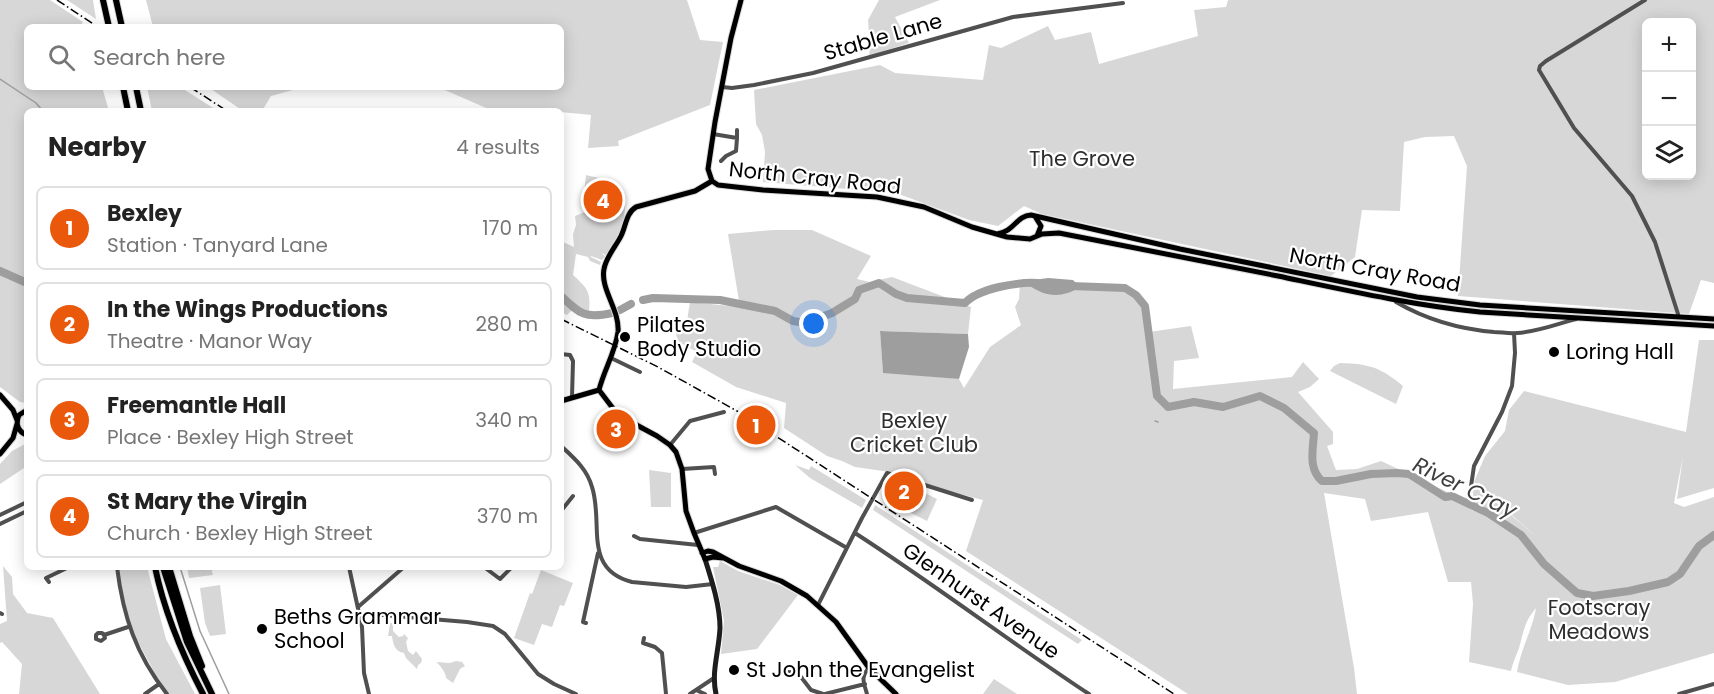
<!DOCTYPE html>
<html lang="en">
<head>
<meta charset="utf-8">
<style>
	:root { --surface:#fff; --page:#f6f6f6; --text:#222; --muted:#767676; --line:#e0e0e0; --accent:#ea580c }
	body { margin:0; font-family:Poppins,sans-serif; background:var(--page); color:var(--text) }
	.controls { position:absolute; right:18px; top:18px; display:grid; overflow:hidden; border-radius:9px; box-shadow:0 3px 15px #0003 }
	.controls button { width:54px; height:54px; display:grid; place-items:center; padding:0; border:0; border-bottom:2px solid var(--line); background:var(--surface); color:var(--text); font:30px sans-serif }
	.you { position:absolute; left:814px; top:324px; width:21px; height:21px; margin:-15px; border:4px solid #fff; border-radius:50%; background:#1a73e8; box-shadow:0 0 0 9px #1a73e833 }
	.badge { display:grid; place-items:center; width:39px; height:39px; border-radius:50%; background:var(--accent); color:#fff; font-size:20px; font-weight:700 }
	.pin { position:absolute; translate:-50% -50%; border:3px solid #fff; box-shadow:0 2px 6px #0006 }
	.list { margin:0; padding:0; list-style:none }
	h2 { display:flex; justify-content:space-between; align-items:center; height:78px; margin:0; padding:0 24px; font-size:26px }
	h2 small { font-size:20px; font-weight:400; color:var(--muted) }
	.list li { display:grid; grid-template-columns:39px 1fr auto; gap:18px; align-items:center; box-sizing:border-box; height:84px; margin:0 12px 12px; padding:0 12px; border:2px solid var(--line); border-radius:9px }
	.list b { display:block; font-size:22px; white-space:nowrap }
	.list p { margin:0; font-size:20px; white-space:nowrap; color:var(--muted) }
	.list em { font-size:20px; font-style:normal; color:var(--muted) }
	.icon { flex:none; width:33px; height:33px; fill:none; stroke:currentColor; stroke-width:2; stroke-linecap:round; stroke-linejoin:round }
	.map { position:relative; flex:none; width:1714px; height:694px; overflow:hidden }
	.search { position:absolute; background:var(--surface); box-shadow:0 3px 15px #0003; left:24px; top:24px; width:540px; height:66px; display:flex; align-items:center; gap:15px; box-sizing:border-box; padding:0 21px; border-radius:9px; color:var(--muted); font-size:22px }
	.panel { position:absolute; background:var(--surface); box-shadow:0 3px 15px #0003; left:24px; top:108px; width:540px; height:462px; border-radius:9px }
	.map>svg:first-child { display:block }
	.green { fill:#d7d7d7; fill-rule:evenodd }
	.water { fill:#9e9e9e }
	.lines { fill:none; stroke-linecap:round; stroke-linejoin:round }
	.stream { stroke:#9e9e9e; stroke-width:1.5 }
	.river { stroke:#9e9e9e; stroke-width:8 }
	.primary-casing { stroke:#dbdbdb; stroke-width:7 }
	.trunk-casing { stroke:#dbdbdb; stroke-width:8 }
	.minor { stroke:#505050; stroke-width:4 }
	.secondary { stroke:#1d1d1d; stroke-width:5 }
	.primary { stroke:#000; stroke-width:5 }
	.trunk { stroke:#000; stroke-width:6 }
	.rail { stroke:#000; stroke-width:1.5; stroke-dasharray:9 3 1.5 3; stroke-linecap:butt }
	.poi-dot { fill:#000; stroke:#fff; stroke-width:2 }
	.labels { text-anchor:middle; stroke-width:4.5; stroke-linejoin:round; paint-order:stroke }
	.street-label { font-size:21px; fill:#000; stroke:#fff }
	.park-label { font-size:21px; fill:#2e2e2e; stroke:#fff }
	.poi-label { font-size:21px; fill:#000; stroke:#fff; text-anchor:start }
	.water-label { font-size:22px; font-style:italic; fill:#3f3f3f; stroke:#fff }
</style>
</head>
<body>
<div class="map">
<svg width="1714" height="694" viewBox="0 0 1714 694">
	<rect width="100%" height="100%" fill="#fff"/>
	<path class="green" d="M0 0H50L83 22 80 27H27V87H102L109 111H27V403L20 402 0 387Z
		M67 0H93L96 19Z
		M146 0H687L700 40 723 42 710 105 618 141 619 146 588 148 591 115 561 112V111H493L438 87H561V27H153Z
		M879 0H940L895 17 909 43 869 56 870 48 868 20Z
		M1228 0H1714V283L1701 280 1689 314 1458 296 1467 166 1454 136 1425 137 1404 142 1400 211 1362 210 1355 257 1331 276 1042 214 1024 206 998 226 969 220 896 193 763 182 765 152 762 135 756 124 754 90 880 65 895 73 983 80 989 45 1001 48 1048 26 1055 40 1091 32 1099 64 1198 36 1194 10 1226 7ZM1646 22H1692V176H1646Z
		M147 87H180L218 111H152Z
		M208 87H304L271 96 262 111H243Z
		M586 175C594 177 602 178 609 182 638 201 621 234 606 255L601 253 605 256 602 260 591 256V257L601 262 600 265 590 261 588 257 576 254 573 275C587 288 591 291 589 311H581L575 307 567 315 561 312V243L563 242 574 247 573 234 576 225 575 216 585 212 584 193Z
		M773 230H812L871 256 857 279 870 282 892 277 971 307 968 334 880 331 883 372 959 379 964 388 990 347 1021 325 1015 307 1019 299 1020 283 1080 287 1125 288 1136 295 1145 306 1149 332 1191 326 1199 358 1174 361 1173 389 1292 377 1303 362 1319 379 1310 387 1298 392 1333 432V444L1327 446 1336 470 1357 469 1381 461 1469 502 1465 504 1473 511V483L1538 538 1474 482 1485 456 1505 431 1509 410 1524 391 1686 432 1699 340H1714V488L1677 499 1683 456 1674 503 1684 507 1714 497V653L1615 682 1568 685 1517 672C1520 651 1533 628 1536 608 1524 622 1524 631 1519 648 1516 656 1513 662 1511 671L1469 662 1473 604 1471 582H1448L1428 512 1371 521 1365 499 1324 493 1354 668 1357 694H1188L966 551 983 500 948 491 897 473 855 467 842 461 827 456 784 428 786 403 736 387 692 362 697 352C678 341 676 345 675 322L687 321 690 302 740 307 728 234Z
		M1340 363C1370 364 1380 367 1403 386L1396 404 1330 371 1334 366Z
		M27 443V466L0 484V464L12 451Z
		M795 465 809 470 811 466 816 469 866 500 862 508 810 478Z
		M649 470 671 473V507H651Z
		M917 489 937 499 927 521 907 511Z
		M875 505 1082 640 1078 644 873 510Z
		M720 561 738 571 780 585 798 595 757 649 721 654 724 621 713 567H718Z
		M3 566 12 577 13 594 27 613 53 618 100 694H19L22 664 2 642 0 643V624L7 621Z
		M118 567H147L166 639 195 694H169L160 683 129 625Z
		M187 567H211L213 575 189 578Z
		M541 570 573 583 564 606 560 605 552 627 542 624 534 645 514 638 530 593 532 594Z
		M220 585 226 634 210 636 205 623 200 588Z
		M390 623H393V631L399 637 403 636 404 634 408 638 406 642 408 651 413 655 416 651 422 659 421 663 418 665 417 669 406 658 404 653C395 652 393 644 392 636H388Z
		M456 661 462 662 465 666 460 669 453 683 446 678C446 673 440 665 436 662L450 663Z
		M994 679 1017 694H983Z"/>
	<path class="water" d="M1048 278 1073 280 1080 287C1061 299 1045 297 1027 284L1026 281Z
		M880 331 968 334 969 347 959 379 883 373Z"/>
	<g class="lines">
		<path class="stream" d="M0 79 36 103 43 111
			M1155 421 1158 422
			M180 567 200 631 229 694"/>
		<path class="river" d="M0 271 27 283
			M1071 286 1125 288 1136 295 1145 306 1157 396 1168 407 1194 402 1223 407 1260 396 1284 408 1314 433C1313 450 1308 469 1322 481H1336L1371 474 1397 473 1409 474 1445 497 1452 496 1488 513 1521 535 1544 564 1577 593 1593 596 1629 591 1668 582 1680 574 1699 546 1714 535
			M561 296C580 314 585 319 612 313
			M643 300 653 298 720 300 775 311 793 321 805 323 832 313 855 299 859 290 879 283 896 294 907 298 965 303C979 288 1018 282 1037 283
			M620 310 631 304"/>
		<defs>
			<path id="primary" d="M712 181 718 185 763 190 877 197 924 207 972 227 1007 237 1030 239 1042 234 1059 233C1132 247 1205 261 1278 276 1345 290 1412 305 1480 312L1714 326
				M712 181 695 191 636 207C626 213 626 226 621 236 616 246 606 257 604 269 600 289 620 310 618 332 615 353 604 370 599 390L618 415 657 436 670 445 676 452 682 469 686 511 694 533 705 559 713 557 723 558
				M712 181 708 169 715 122 731 38 741 0
				M1036 218 1041 226 1037 236
				M997 234C1015 231 1016 216 1031 215L1180 249 1417 297 1480 305 1714 319
				M0 395 13 410 17 420
				M561 401 599 390
				M27 410 19 415C15 424 18 432 27 435
				M0 454 13 438 17 424
				M702 553 708 551 713 552 739 566 781 581 807 596 836 622 869 668 896 694"/>
			<path id="trunk" d="M103 0 109 27
				M116 0 122 27
				M123 87 128 111
				M136 87 141 111
				M155 567C164 611 182 654 203 694
				M163 567 187 642 212 694
				M169 567 190 636 202 666"/>
		</defs>
		<use href="#primary" class="primary-casing"/>
		<use href="#trunk" class="trunk-casing"/>
		<path class="minor" d="M1645 0 1546 61 1540 66 1539 70 1574 128 1632 196 1655 242 1679 317
			M722 87 732 88 754 85 813 73 1013 17 1123 3
			M713 134 737 138 736 151 726 156 721 161
			M737 138V130
			M1396 302C1427 320 1458 329 1494 332 1501 332 1509 334 1517 333 1537 332 1557 324 1576 319
			M561 354 570 355 573 361 572 397
			M611 358 640 372
			M670 445 690 421 724 412
			M561 446C574 458 587 469 592 487 604 523 582 569 632 582L686 587 713 584
			M682 469 714 467 715 474
			M1470 493 1474 466 1502 412 1512 386 1515 353 1514 333
			M561 511 573 496
			M0 515 27 502
			M0 524 27 511
			M694 533 776 507 847 548
			M855 533C934 584 1010 642 1089 694
			M634 536 640 539 698 545
			M117 567C123 616 136 655 167 694
			M349 567 362 627 364 673 369 694
			M484 567 500 579 512 567
			M49 582 46 578 69 567
			M818 605 862 518 887 473 972 500
			M358 607 404 567
			M0 613 2 614
			M359 613 467 622 493 626 505 634 538 674 554 684 576 694
			M586 623 583 622 598 553
			M104 635 105 638 101 641 96 639V635L98 633H102L104 635 128 627
			M644 638 643 643 655 647 662 653 666 694
			M788 672 798 673 811 690 823 694
			M696 690 705 694
			M145 694 159 684
			M690 694 714 678
			M825 694 865 684
			M867 694C864 683 860 677 869 668
			M1679 694 1714 684"/>
		<path class="secondary" d="M705 559C712 581 720 606 720 628 719 651 711 672 716 694"/>
		<use href="#primary" class="primary"/>
		<use href="#trunk" class="trunk"/>
		<path class="rail" d="M57 0 98 27
			M190 87 227 111
			M561 319 658 367 737 411 1174 694"/>
	</g>
	<g class="poi-dot">
		<circle cx="625" cy="337" r="6"/>
		<circle cx="1554" cy="352" r="6"/>
		<circle cx="262" cy="629" r="6"/>
		<circle cx="734" cy="670" r="6"/>
	</g>
	<g class="labels">
		<g class="street-label">
			<text transform="translate(883 37) rotate(-16)" y="7">Stable Lane</text>
			<text transform="translate(815 178) rotate(6)" y="7">North Cray Road</text>
			<text transform="translate(1375 270) rotate(10)" y="7">North Cray Road</text>
			<text transform="translate(981 601) rotate(35)" y="7">Glenhurst Avenue</text>
		</g>
		<g class="park-label">
			<text x="1082" y="166">The Grove</text>
			<text x="914" y="428">Bexley<tspan x="914" dy="24">Cricket Club</tspan></text>
			<text x="1599" y="615">Footscray<tspan x="1599" dy="24">Meadows</tspan></text>
		</g>
		<g class="poi-label">
			<text x="637" y="332">Pilates<tspan x="637" dy="24">Body Studio</tspan></text>
			<text x="1566" y="359">Loring Hall</text>
			<text x="274" y="624">Beths Grammar<tspan x="274" dy="24">School</tspan></text>
			<text x="746" y="677">St John the Evangelist</text>
		</g>
		<g class="water-label">
			<text transform="translate(1465 487) rotate(26)" y="8">River Cray</text>
		</g>
	</g>
</svg>
<div class="controls">
<button>+</button>
<button>−</button>
<button><svg class="icon" aria-label="layers" viewBox="0 0 24 24"><path d="M12 4l9 5-9 5-9-5zM3 14l9 5 9-5"/></svg></button>
</div>
<div class="you"></div>
<div class="pin badge" style="left:756px;top:425px">1</div>
<div class="pin badge" style="left:904px;top:491px">2</div>
<div class="pin badge" style="left:616px;top:429px">3</div>
<div class="pin badge" style="left:603px;top:200px">4</div>
<div class="search"><svg class="icon" aria-label="search" viewBox="0 0 24 24"><circle cx="10" cy="10" r="6"/><path d="M15 15l6 6"/></svg>Search here</div>
<section class="panel">
<h2>Nearby<small>4 results</small></h2>
<ul class="list">
<li><span class="badge">1</span><div><b>Bexley</b><p>Station · Tanyard Lane</p></div><em>170 m</em></li>
<li><span class="badge">2</span><div><b>In the Wings Productions</b><p>Theatre · Manor Way</p></div><em>280 m</em></li>
<li><span class="badge">3</span><div><b>Freemantle Hall</b><p>Place · Bexley High Street</p></div><em>340 m</em></li>
<li><span class="badge">4</span><div><b>St Mary the Virgin</b><p>Church · Bexley High Street</p></div><em>370 m</em></li>
</ul>
</section>
</div>
</body>
</html>
